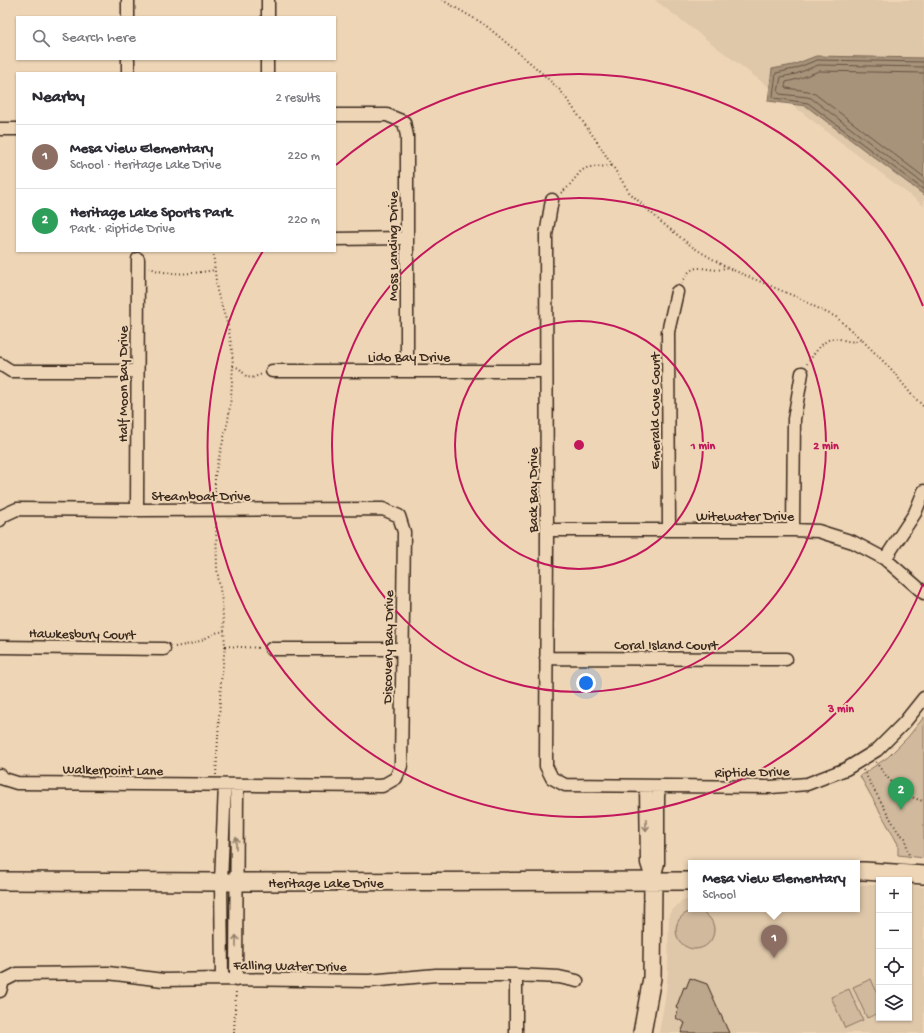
<!DOCTYPE html>
<html lang="en">
<head>
<meta charset="utf-8">
<style>
	:root { --surface:#fff; --page:#f7f7f7; --text:#2b2b33; --muted:#7c7c81; --line:#e1e1e2; --accent:#d1495b }
	body { margin:0; font-family:"Gochi Hand",sans-serif; background:var(--page); color:var(--text) }
	.controls { position:absolute; right:12px; bottom:12px; display:grid; overflow:hidden; border-radius:0px; box-shadow:0 1px 3px #0004 }
	.controls button { width:36px; height:36px; display:grid; place-items:center; padding:0; border:0; border-bottom:1px solid var(--line); background:var(--surface); color:var(--text); font:20px sans-serif }
	.you { position:absolute; left:586px; top:683px; width:14px; height:14px; margin:-10px; border:3px solid #fff; border-radius:50%; background:#1a73e8; box-shadow:0 0 0 6px #1a73e833 }
	.badge { display:grid; place-items:center; width:26px; height:26px; border-radius:50%; background:var(--accent); color:#fff; font-size:13px; font-weight:700 }
	.pin { position:absolute; translate:-50% -33px; filter:drop-shadow(0 1px 2px #0008) }
	.pin::after { content:''; position:absolute; top:21px; width:14px; height:12px; background:inherit; clip-path:polygon(0 0,100% 0,50% 100%) }
	.popup { position:absolute; left:688px; top:860px; width:172px; height:52px; box-sizing:border-box; display:grid; place-content:center; border-radius:0px; background:var(--surface); filter:drop-shadow(0 1px 3px #0005); font-size:13px; white-space:nowrap; color:var(--muted) }
	.popup b { font-size:15px; color:var(--text) }
	.popup::after { content:''; position:absolute; left:50%; top:100%; margin-left:-8px; border:8px solid transparent; border-top-color:var(--surface) }
	.list { margin:0; padding:0; list-style:none }
	h2 { display:flex; justify-content:space-between; align-items:center; height:52px; margin:0; padding:0 16px; font-size:17px }
	h2 small { font-size:13px; font-weight:400; color:var(--muted) }
	.list li { display:grid; grid-template-columns:26px 1fr auto; gap:12px; align-items:center; box-sizing:border-box; height:64px; padding:0 16px; border-top:1px solid var(--line) }
	.list b { display:block; font-size:15px; white-space:nowrap }
	.list p { margin:0; font-size:13px; white-space:nowrap; color:var(--muted) }
	.list em { font-size:13px; font-style:normal; color:var(--muted) }
	.icon { flex:none; width:22px; height:22px; fill:none; stroke:currentColor; stroke-width:2; stroke-linecap:round; stroke-linejoin:round }
	.map { position:relative; flex:none; width:924px; height:1033px; overflow:hidden }
	.search { position:absolute; background:var(--surface); box-shadow:0 1px 3px #0004; left:16px; top:16px; width:320px; height:44px; display:flex; align-items:center; gap:10px; box-sizing:border-box; padding:0 14px; border-radius:0px; color:var(--muted); font-size:15px }
	.panel { position:absolute; background:var(--surface); box-shadow:0 1px 3px #0004; left:16px; top:72px; width:320px; height:180px; border-radius:0px }
	.map>svg:first-child { display:block }
	.built { fill:#dfc7a9 }
	.green { fill:#d0b99d; stroke:#86725e }
	.water { fill:#a7927a; stroke:#7c6855 }
	.lines { fill:none; stroke-linecap:round; stroke-linejoin:round }
	.shore { stroke:#665443; stroke-width:1 }
	.building { fill:#bca68c; stroke:#3b2a1e }
	.street-casing { stroke:#3b2a1e; stroke-width:15 }
	.secondary-casing { stroke:#3b2a1e; stroke-width:20 }
	.path { stroke:#3b2a1e; stroke-width:2; stroke-dasharray:1 3; stroke-linecap:butt }
	.street { stroke:#eed5b6; stroke-width:12 }
	.secondary { stroke:#eed5b6; stroke-width:17 }
	.oneway { stroke:#94806a }
	.ring { fill:none; stroke:#c2185b; stroke-width:2 }
	.labels { text-anchor:middle; stroke-width:4; stroke-linejoin:round; paint-order:stroke }
	.street-label { font-size:14px; fill:#3b2a1e; stroke:#eed5b6 }
	.centre { fill:#c2185b; stroke:#eed5b6; stroke-width:2 }
	.ring-label { font-size:12px; text-anchor:middle; font-weight:bold; fill:#c2185b; stroke:#eed5b6; stroke-width:4; stroke-linejoin:round; paint-order:stroke }
</style>
</head>
<body>
<div class="map">
<svg width="924" height="1033" viewBox="0 0 924 1033">
	<rect width="100%" height="100%" fill="#eed5b6"/>
	<filter id="ink" filterUnits="userSpaceOnUse"><feTurbulence type="fractalNoise" baseFrequency=".025" numOctaves="2"/><feDisplacementMap in="SourceGraphic" scale="8" xChannelSelector="R" yChannelSelector="G"/><feConvolveMatrix kernelMatrix="1 2 1 2 8 2 1 2 1" color-interpolation-filters="sRGB"/></filter>
	<g filter="url(#ink)">
		<path class="built" d="M655 0H924V206Z
			M857 885H879V1018H909V885L924 887V1033H659L665 999 668 972 669 914 682 900H691V909H857Z"/>
		<path class="green" d="M924 717V858L898 855V844L860 776 888 757 908 737Z
			M676 930a19 19 0 1 1 38 0a19 19 0 1 1-38 0Z
			M871 979 879 997V1013L867 1018 853 987Z
			M849 989 863 1020 845 1028 831 997Z"/>
		<path class="water" d="M816 56 924 58V195L806 106 768 101 772 69 793 65Z"/>
		<g class="lines">
			<path class="shore" d="M924 62 817 60 794 69 776 73 773 96 774 98 808 103 924 190
				M924 67 818 65 796 74 781 77 778 92 780 94 807 97 811 98 924 184
				M924 73 819 71 798 79 786 82 785 86 786 88 808 91 815 94 924 177"/>
		</g>
		<path class="building" d="M690 978 707 984 729 1033H681L685 1023 676 1018 678 1009 676 1008 684 987 686 988Z"/>
		<g class="lines">
			<defs>
				<path id="street" d="M128 0V17
					M268 17V0
					M128 59V73
					M267 73V59
					M335 115H387L404 122 407 136V371
					M0 129H17
					M552 200 546 235 547 530 546 766 552 778 565 785 771 787 807 784 846 769 877 750 904 723 924 698
					M335 239 407 238
					M0 364 11 371H137
					M272 371H546
					M137 510 138 259
					M0 520 2 516 17 509 137 510 383 509 399 516 404 532 401 766 396 778 382 786 17 783 1 778 0 775
					M547 530H793L818 531 853 542 885 559 924 593
					M669 530 668 332 677 292
					M793 530 794 419 802 373
					M885 559 915 513 924 491
					M0 647 164 649
					M271 649H402
					M546 658 786 659
					M646 786 647 863 653 882
					M653 882 658 863V797L659 786
					M516 975V1033
					M222 979 221 882 225 785
					M236 980 237 785
					M0 991 3 981 17 974 108 973 163 980 222 979 369 981 436 975H516L559 977 577 981"/>
				<path id="secondary" d="M857 871H864L924 875
					M0 881 221 882 691 881
					M642 1033 652 978 653 882"/>
			</defs>
			<use href="#street" class="street-casing"/>
			<use href="#secondary" class="secondary-casing"/>
			<path class="path" d="M442 0 484 24 534 66 561 91 596 140 629 192 661 222 694 248 726 267 801 299 821 310 836 317 861 339 892 370 911 394 924 407
				M561 193 568 187 581 171 586 168 590 167 612 166
				M213 251 217 291 228 326 232 350 233 366 231 397 228 421 215 474V500
				M149 267C154 270 158 271 164 272 182 275 197 273 215 270
				M682 283C684 280 686 275 689 272 699 262 714 275 726 267
				M807 364C812 357 822 341 831 339 842 336 848 346 861 339
				M233 366 239 368 247 377 252 378 262 374
				M225 646 261 648
				M175 647 195 643 206 638 215 633 224 631
				M876 762C887 779 903 797 924 801
				M863 770 898 832 905 838 910 860
				M216 775 221 682 225 646 222 602 217 569 216 520
				M234 1033 236 990"/>
			<use href="#street" class="street"/>
			<use href="#secondary" class="secondary"/>
		</g>
		<defs><path id="oneway-shaft" d="M-6 0H5M1.5-3L5.5 0L1.5 3" fill="none" stroke-width="1.6" stroke-linecap="round" stroke-linejoin="round"/></defs>
		<g class="oneway">
			<use href="#oneway-shaft" transform="translate(646 825) rotate(90)"/>
			<use href="#oneway-shaft" transform="translate(236 843) rotate(-90)"/>
			<use href="#oneway-shaft" transform="translate(236 941) rotate(-90)"/>
		</g>
	</g>
	<g class="ring">
		<circle cx="579" cy="445" r="124"/>
		<circle cx="579" cy="445" r="247"/>
		<path d="M923 584A371 371 0 1 1 263 251M336 165A371 371 0 0 1 923 306"/>
	</g>
	<g class="labels">
		<g class="street-label">
			<text transform="translate(392 246) rotate(-90)" y="5">Moss Landing Drive</text>
			<text x="409" y="361">Lido Bay Drive</text>
			<text transform="translate(122 384) rotate(-90)" y="5">Half Moon Bay Drive</text>
			<text transform="translate(654 411) rotate(-90)" y="5">Emerald Cove Court</text>
			<text transform="translate(532 490) rotate(-90)" y="5">Back Bay Drive</text>
			<text x="201" y="500">Steamboat Drive</text>
			<text x="745" y="520">Witewater Drive</text>
			<text transform="translate(82 633) rotate(1)" y="5">Hawkesbury Court</text>
			<text x="666" y="649">Coral Island Court</text>
			<text transform="translate(387 647) rotate(-89)" y="5">Discovery Bay Drive</text>
			<text transform="translate(113 769) rotate(1)" y="5">Walkerpoint Lane</text>
			<text transform="translate(752 771) rotate(-1)" y="5">Riptide Drive</text>
			<text x="326" y="887">Heritage Lake Drive</text>
			<text transform="translate(290 965) rotate(1)" y="5">Falling Water Drive</text>
		</g>
	</g>
	<circle cx="579" cy="445" r="6" class="centre"/>
	<g class="ring-label">
		<text x="703" y="449">1 min</text>
		<text x="826" y="449">2 min</text>
		<text x="841" y="712">3 min</text>
	</g>
</svg>
<div class="controls">
<button>+</button>
<button>−</button>
<button><svg class="icon" aria-label="locate" viewBox="0 0 24 24"><circle cx="12" cy="12" r="6"/><path d="M12 2v4M12 18v4M2 12h4M18 12h4"/></svg></button>
<button><svg class="icon" aria-label="layers" viewBox="0 0 24 24"><path d="M12 4l9 5-9 5-9-5zM3 14l9 5 9-5"/></svg></button>
</div>
<div class="you"></div>
<div class="pin badge" style="left:774px;top:958px;background:#8d6e63">1</div>
<div class="popup"><b>Mesa View Elementary</b>School</div>
<div class="pin badge" style="left:901px;top:810px;background:#2e9e5b">2</div>
<div class="search"><svg class="icon" aria-label="search" viewBox="0 0 24 24"><circle cx="10" cy="10" r="6"/><path d="M15 15l6 6"/></svg>Search here</div>
<section class="panel">
<h2>Nearby<small>2 results</small></h2>
<ul class="list">
<li><span class="badge" style="background:#8d6e63">1</span><div><b>Mesa View Elementary</b><p>School · Heritage Lake Drive</p></div><em>220 m</em></li>
<li><span class="badge" style="background:#2e9e5b">2</span><div><b>Heritage Lake Sports Park</b><p>Park · Riptide Drive</p></div><em>220 m</em></li>
</ul>
</section>
</div>
</body>
</html>
